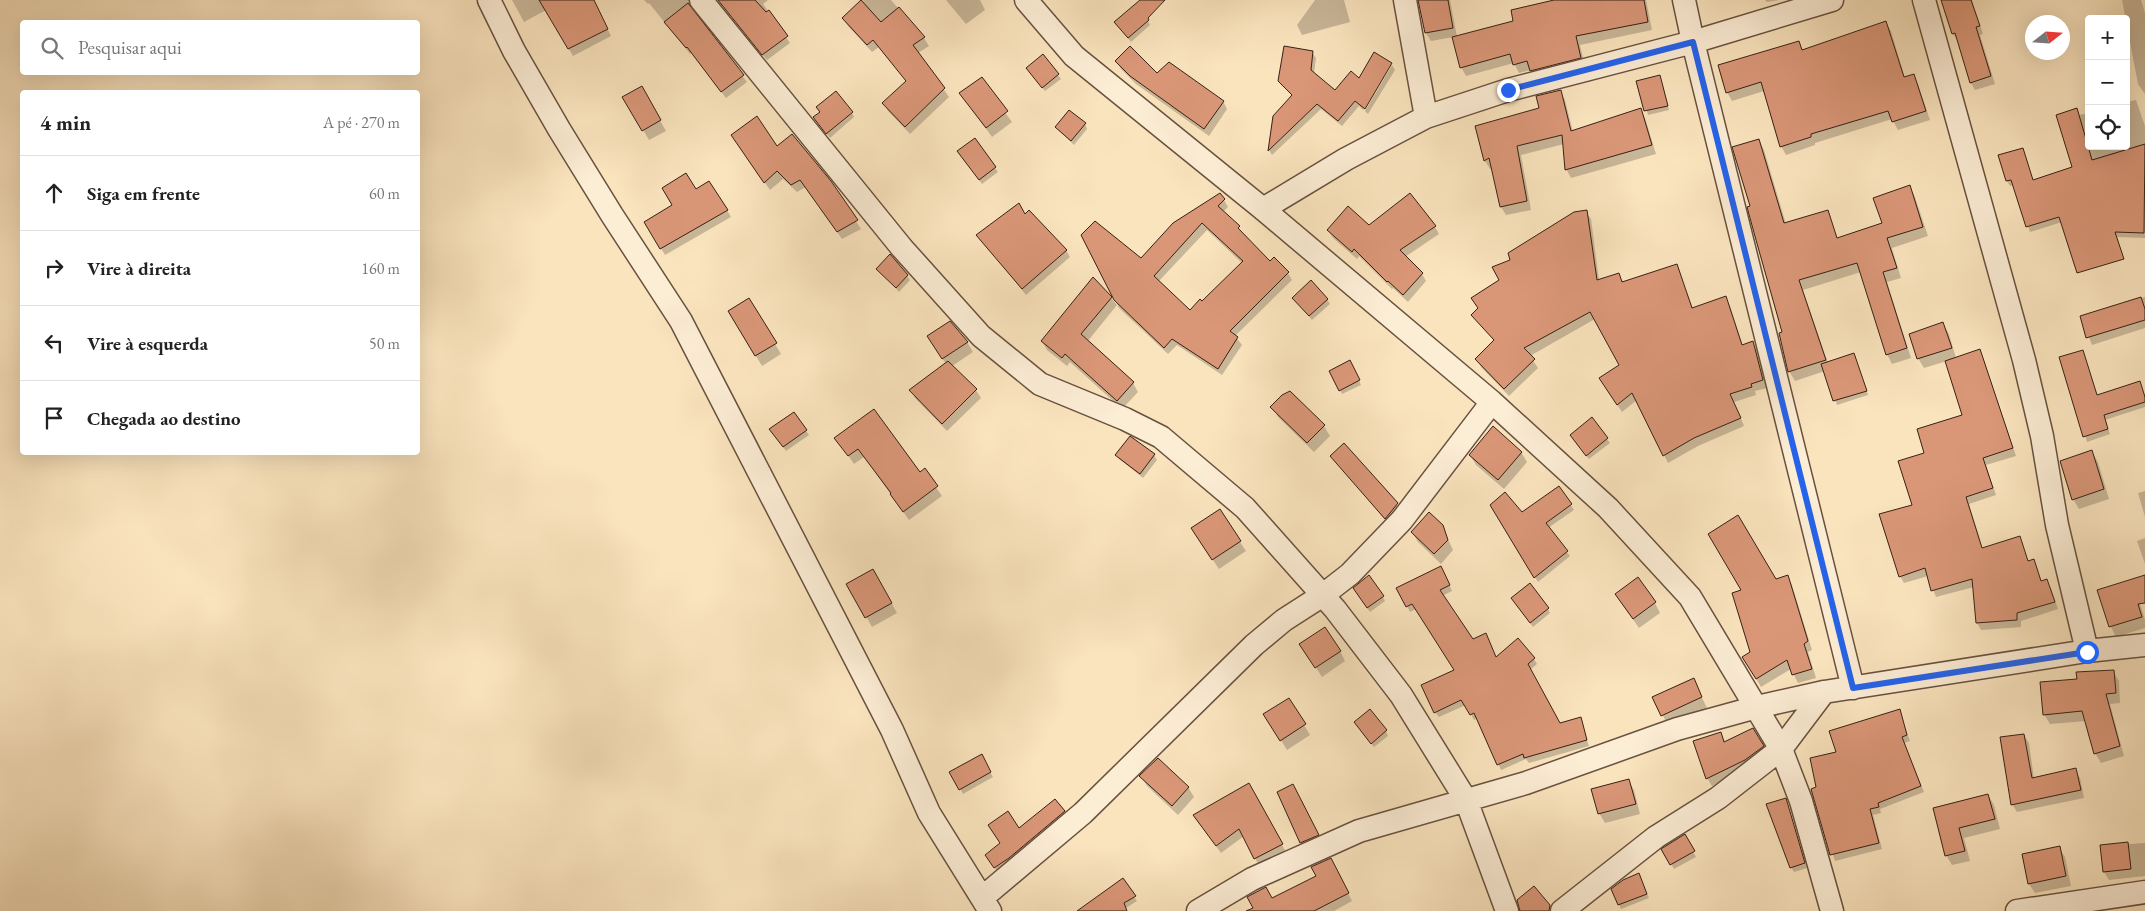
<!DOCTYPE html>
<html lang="pt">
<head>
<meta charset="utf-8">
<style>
	:root { --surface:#fff; --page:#f2f2f2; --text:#222; --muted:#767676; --line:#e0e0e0 }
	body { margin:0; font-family:"EB Garamond",serif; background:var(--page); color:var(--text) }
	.controls { position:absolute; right:15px; top:15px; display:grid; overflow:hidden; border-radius:5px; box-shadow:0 5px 20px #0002 }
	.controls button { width:45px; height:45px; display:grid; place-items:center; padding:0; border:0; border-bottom:1px solid var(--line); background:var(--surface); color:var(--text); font:25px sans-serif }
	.compass { position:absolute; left:2025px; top:15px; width:45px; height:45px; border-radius:50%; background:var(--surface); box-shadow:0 5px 20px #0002; rotate:73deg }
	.stop { position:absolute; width:15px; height:15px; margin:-11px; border:4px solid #2563eb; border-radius:50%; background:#fff }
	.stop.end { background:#2563eb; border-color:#fff; box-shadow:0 1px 5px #0008 }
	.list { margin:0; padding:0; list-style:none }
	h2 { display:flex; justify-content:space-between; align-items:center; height:65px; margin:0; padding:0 20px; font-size:21px }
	h2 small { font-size:16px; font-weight:400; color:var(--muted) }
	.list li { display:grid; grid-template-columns:32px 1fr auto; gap:15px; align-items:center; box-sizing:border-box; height:75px; padding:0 20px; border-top:1px solid var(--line) }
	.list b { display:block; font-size:19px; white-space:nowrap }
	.list em { font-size:16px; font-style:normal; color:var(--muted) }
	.icon { flex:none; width:28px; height:28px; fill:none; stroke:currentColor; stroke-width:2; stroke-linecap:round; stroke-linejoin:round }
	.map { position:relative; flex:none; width:2145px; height:911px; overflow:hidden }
	.search { position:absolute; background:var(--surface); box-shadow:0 5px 20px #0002; left:20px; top:20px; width:400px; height:55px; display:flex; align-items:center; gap:12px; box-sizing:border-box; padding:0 18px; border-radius:5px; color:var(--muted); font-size:19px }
	.panel { position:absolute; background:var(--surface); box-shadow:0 5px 20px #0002; left:20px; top:90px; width:400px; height:365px; border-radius:5px }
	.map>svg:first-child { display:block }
	.shadow { fill:#0003; fill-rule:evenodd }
	.building { fill:#da9778; stroke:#372014; fill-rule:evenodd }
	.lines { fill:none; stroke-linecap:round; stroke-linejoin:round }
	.street-casing { stroke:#68513e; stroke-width:25 }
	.street { stroke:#fcedd5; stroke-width:22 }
	.route { stroke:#2563eb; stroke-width:6 }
</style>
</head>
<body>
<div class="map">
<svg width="2145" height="911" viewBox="0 0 2145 911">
	<rect width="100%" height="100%" fill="#fae4be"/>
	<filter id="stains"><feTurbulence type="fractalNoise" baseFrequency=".004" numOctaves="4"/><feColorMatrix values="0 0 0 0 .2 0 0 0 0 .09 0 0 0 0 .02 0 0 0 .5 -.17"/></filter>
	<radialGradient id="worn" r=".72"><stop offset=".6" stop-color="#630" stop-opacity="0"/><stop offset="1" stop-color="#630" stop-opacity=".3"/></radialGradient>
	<path class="shadow" d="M512 0H576L602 18 611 36 573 56 546 10 524 22Z
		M644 0H694L691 10 747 82 726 98 691 53 690 54 649 3 648 4Z
		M718 0H768L763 4 790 43 767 60Z
		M863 0H891L924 38 929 46 918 53 949 97 910 134 888 111 884 104 907 82 879 47 872 52 848 26 843 18Z
		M946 0H980L985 10 966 24Z
		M1315 0H1344L1350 22 1302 35 1297 25Z
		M1420 0H1450L1457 37 1515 22 1555 0H1646L1652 30 1580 45 1585 66 1536 79 1530 70 1519 73 1514 63 1466 76 1461 67 1453 37 1431 41 1426 33Z
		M1765 0H1779L1767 2Z
		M1942 0H1972L1983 34 1980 35 1995 84 1975 90 1971 83 1958 41 1953 34Z
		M2122 0H2141L2145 13V94L2138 84Z
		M1148 21 1150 25 1131 42 1115 23Z
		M1886 23 1891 31 1905 78 1913 75 1918 84 1930 120 1898 130 1892 119 1815 143V145L1786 155 1781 146 1764 91 1732 101 1727 92 1798 42 1803 51Z
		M1312 52 1316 58 1314 74 1335 91 1391 64 1392 65H1389L1363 110 1359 106 1342 126 1321 109 1272 155 1269 150 1274 116 1293 96 1280 81Z
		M1043 56 1061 79 1045 91 1030 72Z
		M1116 61 1223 101 1227 109 1209 136 1136 84 1121 69Z
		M1392 65 1395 70 1368 114 1365 111Z
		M1659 76 1669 110 1648 115 1638 81Z
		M981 79 1012 122 992 137 961 94Z
		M641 88 666 131 649 140 624 97Z
		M1560 91 1565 100 1573 132 1640 110 1645 118 1656 154 1571 178 1566 169 1564 144 1521 155 1531 210 1506 215 1501 207 1493 168 1490 169 1485 161 1476 127 1540 109Z
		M2136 100 2145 126V238L2117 237 2120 247 2075 257 2062 222 2030 232 2014 185 2010 186 2007 181 2000 156 2022 149 2033 181 2074 168 2076 110 2079 115 2089 113V146H2126V102Z
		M817 108 852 113 854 117 830 138 817 122 820 113Z
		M1085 124 1087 129 1074 145 1056 127Z
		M1759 140 1764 150 1786 224 1827 211 1838 239 1883 224 1910 187 1915 197 1928 236 1892 248 1901 278 1887 282 1911 358 1892 364 1887 354 1861 272 1803 290 1828 363 1854 354 1868 395 1837 405 1825 371 1795 381 1789 371 1783 333 1752 207Z
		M737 143 777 147 830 182 861 229 842 239 806 187 797 192 783 179 770 190Z
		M962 156 995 168 998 172 982 184Z
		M696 191 727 210 731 217 665 255 646 223Z
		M1224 200 1228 207 1223 212 1270 263 1288 273 1292 280 1235 336 1242 345 1222 375 1177 345 1168 354 1119 308 1083 235 1141 260ZM1207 230 1242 263 1202 303 1190 312 1158 282Z
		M1586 212 1591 219 1599 280 1619 275 1624 283 1676 265 1693 308 1725 298 1730 306 1743 346 1753 342 1757 350 1767 388 1755 391 1756 395 1734 402 1744 426 1698 446 1668 463 1637 400 1622 412 1605 387 1621 366 1595 319 1530 356 1538 368 1509 396 1481 367 1477 359 1495 341 1473 315 1501 280 1512 261Z
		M1025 216 1066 250 1070 257 1026 295 978 235Z
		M1369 226 1435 227 1439 234 1405 257 1422 274 1426 281 1408 302 1393 288 1392 289 1359 256 1357 259 1333 238 1328 230Z
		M878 269 907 276 910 280 899 292Z
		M2145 297V328L2092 345 2081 317Z
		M1111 298 1117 305 1087 342 1133 383 1138 392 1122 409 1070 362 1067 366 1047 350 1042 341Z
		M1293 298 1327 299 1330 304 1312 320Z
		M749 300 781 354 762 366 729 311Z
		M950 323 967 342 973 352 952 366 976 390 981 398 947 431 915 398 911 390 946 364 935 347Z
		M1943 324 1949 334 1956 358 1979 351 1983 358 2016 456 1986 465 1996 495 1969 504 1983 549 2019 538 2029 562 2034 561 2042 582 2047 581 2051 588 2058 609 2021 621V627L1981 630 1977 623 1974 587 1936 597 1928 576 1904 583 1900 576 1926 454 1963 416 1947 361 1924 368 1918 358Z
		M2082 351 2098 396 2140 383 2145 396V407L2105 420 2110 434 2087 442 2061 358Z
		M1352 367 1361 385 1342 394 1340 390Z
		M1290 392 1324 426 1330 436 1314 452 1278 417 1272 407Z
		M794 414 809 435 786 451 774 434Z
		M836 438 920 474 924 470 942 496 909 520 864 457 854 464Z
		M1130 438 1154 455 1157 460 1143 478 1119 459 1117 455Z
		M1607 439 1610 443 1589 459 1574 440Z
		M1344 445 1400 509 1388 523 1331 456Z
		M1521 452 1527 462 1504 489 1476 465 1470 455Z
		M2092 452 2098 462 2109 499 2079 509 2073 499Z
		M1559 487 1574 510 1548 528 1570 556 1538 582 1492 506 1522 513Z
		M2145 491V517L2138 493Z
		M1442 526 1453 550 1441 564 1418 542 1412 532Z
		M1198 538 1240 542 1246 551 1219 569Z
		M2145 538V564L2137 541Z
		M873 570 897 613 872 627 848 584Z
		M1444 573 1452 591 1442 596 1472 640 1496 658 1534 659 1537 664 1530 670 1560 724 1580 719 1589 746 1529 763 1526 759 1501 770 1478 718 1474 720 1466 705 1439 717 1435 712 1456 671 1416 609 1410 612 1407 606Z
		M1788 577 1792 585 1812 650 1808 652 1816 678 1798 683 1791 669 1761 687 1744 658 1752 653 1743 591Z
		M2099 591H2136L2145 620V628L2116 637 2111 627Z
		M1357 593 1383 597 1385 601 1370 612Z
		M1616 595 1655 603 1660 613 1639 628Z
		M1515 603 1548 609 1550 613 1533 627Z
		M1340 651 1345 661 1322 677 1307 654Z
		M2113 671 2119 681 2120 703 2110 704 2124 756 2101 763 2095 753 2086 721 2050 724 2044 714 2078 680Z
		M1693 679 1707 708 1668 726 1654 697Z
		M1289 700 1310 735 1287 750 1271 724Z
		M1899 710 1910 741 1904 743 1924 792 1880 809 1881 813 1873 815 1882 849 1835 861 1812 790 1818 788Z
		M1358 727 1386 731 1388 736 1374 747Z
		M1753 730 1767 755 1750 768 1712 786 1707 778 1721 734 1726 743Z
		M2024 735 2029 743 2034 779 2075 770 2080 778 2084 798 2017 812 2012 804Z
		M981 756 993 777 963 794 951 772Z
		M1141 776 1188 787 1194 797 1178 815 1147 786Z
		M1628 780 1634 790 1640 814 1605 823 1599 813Z
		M1248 785 1286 852 1259 866 1244 836 1221 853 1199 822Z
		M1293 785 1321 839 1304 847 1302 842Z
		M1988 795 1994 805 2000 829 1964 838 1970 861 1952 865 1946 855 1934 809Z
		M1785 799 1807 868 1794 872 1791 867Z
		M1064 812 1068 820 1000 875 991 863 1019 830Z
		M1685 836 1696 857 1674 869 1663 850Z
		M2145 843V876L2109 880 2104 872 2102 846Z
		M2059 848 2065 857 2071 886 2035 893 2029 884Z
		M1335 867 1352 901 1334 911H1257L1272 899Z
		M1641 880 1649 898 1621 909 1619 904Z
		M1134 897 1137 901 1126 908 1127 911H1079Z"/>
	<path class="building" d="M539 0H594L608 29 568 49Z
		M718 0H755L766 12 769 10 788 36 762 55Z
		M861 0 881 22 899 7 925 37 913 45 945 88 905 127 882 103 906 81 873 40 867 45 842 18Z
		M1140 0H1165L1148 18 1149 20 1128 38 1114 22Z
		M1418 0H1448L1453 28 1425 33Z
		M1554 0H1644L1648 22 1576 36 1581 58 1530 71 1527 61 1513 65 1510 54 1460 68 1452 37 1513 21 1511 10Z
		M1941 0H1971L1980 26 1976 27 1991 76 1970 83 1955 33 1952 34Z
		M688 3 744 75 721 92 687 47 686 48 664 22Z
		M1886 21 1904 77 1914 74 1926 111 1892 122 1888 111 1811 134V137L1780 147 1761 82 1726 93 1718 65 1799 41 1802 50Z
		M1130 46 1157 73 1169 62 1224 101 1204 129 1130 76 1115 61Z
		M1284 46 1313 51 1311 70 1335 90 1351 71 1359 78 1374 52 1392 63 1365 109 1355 101 1338 121 1317 104 1268 151 1273 116 1292 95 1278 81Z
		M1043 54 1059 74 1042 88 1026 68Z
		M1660 75 1668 106 1644 111 1636 81Z
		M982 77 1008 111 986 128 959 93Z
		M642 86 661 120 642 131 622 97Z
		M1561 90 1571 131 1641 108 1652 145 1565 170 1562 135 1517 146 1527 201 1500 207 1489 158 1484 161 1475 126 1539 108 1536 96Z
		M836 91 853 112 826 134 813 117 820 112 816 107Z
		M2077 108 2092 160 2145 144 2144 233 2115 232 2124 259 2077 273 2059 217 2026 227 2011 180 2006 181 1998 155 2023 148 2033 180 2072 167 2056 115Z
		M1069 110 1086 123 1071 141 1055 127Z
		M757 116 777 146 792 134 831 181 858 220 837 232 800 180 791 185 777 171 764 183 731 135Z
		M975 138 996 167 979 180 957 151Z
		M1759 139 1784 223 1828 210 1837 238 1882 223 1873 198 1910 185 1923 227 1887 238 1897 268 1883 272 1907 348 1886 355 1857 263 1799 280 1826 360 1788 372 1779 333 1782 332 1756 240 1747 207 1750 206 1732 147Z
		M686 173 696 189 709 181 728 210 660 249 644 222 672 205 662 188Z
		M1220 193 1225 199 1218 206 1240 226 1238 228 1270 261 1274 257 1289 272 1230 331 1238 337 1218 369 1172 339 1164 348 1114 300 1081 235 1095 221 1141 258 1173 223ZM1202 223 1243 261 1202 301 1200 299 1190 310 1154 276Z
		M1410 193 1436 226 1400 250 1423 273 1403 295 1388 281 1387 282 1354 249 1352 252 1327 230 1348 206 1369 225Z
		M1019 203 1025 214 1029 210 1067 250 1022 289 976 235Z
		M1587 210 1597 280 1619 273 1622 282 1677 264 1692 308 1726 296 1742 345 1753 341 1763 380 1751 384 1752 387 1730 394 1741 418 1694 438 1663 456 1632 393 1617 405 1599 378 1619 365 1590 312 1524 348 1535 359 1504 389 1475 359 1494 340 1471 315 1478 308 1471 298 1499 280 1492 267 1510 260 1508 253 1574 212Z
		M890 254 908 275 896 288 876 269Z
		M1093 277 1112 297 1081 334 1134 382 1117 401 1065 354 1062 358 1041 341Z
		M1311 280 1328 299 1309 316 1292 298Z
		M2141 297 2145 309V320L2086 338 2080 316Z
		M749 298 777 343 755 356 728 311Z
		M950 321 968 342 942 359 927 336Z
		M1943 322 1952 348 1917 359 1909 334Z
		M1980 349 2013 448 1983 458 1993 488 1966 497 1982 548 2020 536 2028 561 2034 559 2041 581 2047 579 2055 602 2017 613V620L1976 623 1972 579 1931 591 1925 568 1899 577 1879 514 1912 505 1898 461 1924 453 1917 429 1962 415 1945 361Z
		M2083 350 2097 395 2140 381 2145 397V402L2104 415 2108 429 2083 437 2059 357Z
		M1854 353 1867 391 1833 401 1821 364Z
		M1350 360 1360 380 1339 391 1329 371Z
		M948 361 977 389 942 424 909 390Z
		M1290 391 1325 425 1307 443 1270 407 1282 395Z
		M874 409 920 472 925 468 938 486 903 512 890 494 891 493 858 449 848 456 834 438Z
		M794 412 807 430 783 447 769 429Z
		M1592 417 1608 438 1586 456 1570 435Z
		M1493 426 1522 452 1498 480 1469 455Z
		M1130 436 1155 454 1140 474 1115 455Z
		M1344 443 1398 503 1385 519 1330 456Z
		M2092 450 2104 489 2072 500 2060 461Z
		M1559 486 1572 504 1546 523 1568 551 1534 578 1490 505 1505 492 1522 512Z
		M1220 509 1241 541 1212 560 1191 528Z
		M1429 512 1443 525 1448 540 1434 554 1411 532Z
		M1738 515 1776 579 1788 575 1808 641 1804 644 1812 669 1792 675 1787 660 1756 679 1742 657 1750 652 1732 593 1741 590 1708 534Z
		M1441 566 1450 585 1440 590 1473 639 1486 633 1496 657 1518 638 1535 658 1528 664 1560 723 1581 717 1587 740 1524 758 1523 754 1497 765 1474 713 1470 715 1461 700 1434 713 1421 685 1454 670 1412 604 1406 607 1396 588Z
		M873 569 892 603 865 618 846 584Z
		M1369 575 1384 596 1367 608 1353 588Z
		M2145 575V603L2138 604 2142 617 2109 627 2097 590Z
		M1638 577 1656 602 1633 619 1615 594Z
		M1530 583 1549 608 1530 623 1511 598Z
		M1325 627 1341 651 1315 668 1299 644Z
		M2114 670 2116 693 2106 694 2120 746 2094 754 2082 711 2043 715 2040 682 2077 679 2076 672Z
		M1694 678 1702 697 1661 716 1652 697Z
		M1289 698 1306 724 1280 741 1263 714Z
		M1370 709 1387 730 1371 744 1354 722Z
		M1900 709 1907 735 1902 737 1921 786 1878 803 1879 807 1870 809 1879 843 1830 855 1811 789 1816 787 1810 758 1836 752 1829 731Z
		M1753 728 1764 746 1745 760 1706 779 1693 741 1721 732 1724 742Z
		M2024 734 2032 778 2076 768 2081 790 2011 805 2000 737Z
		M982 754 991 772 959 790 949 772Z
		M1158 758 1189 787 1172 806 1139 776Z
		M1629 779 1636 804 1598 814 1591 789Z
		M1249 783 1283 844 1254 859 1239 829 1216 846 1193 815Z
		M1293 784 1319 835 1300 843 1277 792Z
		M1988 794 1995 819 1959 828 1965 851 1945 856 1933 808Z
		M1786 798 1805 863 1790 868 1766 804Z
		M1055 799 1065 811 1009 858 994 868 985 855 1000 843 988 825 1008 811 1019 828Z
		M1685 834 1695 851 1670 865 1661 849Z
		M2128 842 2131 869 2103 872 2100 845Z
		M2060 846 2066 876 2028 884 2022 854Z
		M1331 858 1349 893 1314 911H1246L1253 908 1247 897 1266 887 1272 898 1316 876 1311 867Z
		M1639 873 1647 894 1618 905 1611 889 1623 880Z
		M1123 878 1136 896 1124 903 1127 911H1077Z
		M1534 886 1550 905 1549 911H1520L1517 900Z"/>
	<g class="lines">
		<defs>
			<path id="street" d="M489 0 514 51 559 129 612 215 681 321 892 730 929 813 990 911
				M701 0 902 248 981 336 1040 384 1125 419 1161 437 1245 508 1335 609 1401 695 1466 800 1507 911
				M1026 0 1074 56 1263 209 1492 402 1608 508 1690 597 1781 749 1801 801 1832 911
				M1684 0 1693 42 1853 688
				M1924 0 2024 360 2042 436 2057 525 2087 651
				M1426 117 1508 90 1693 42 1832 0
				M1263 209 1346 159 1426 117 1405 0
				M982 898 1083 813 1254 645 1284 620 1323 595 1350 574 1402 520 1492 402
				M1198 911 1252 879 1359 831 1526 783 1677 729 1757 707 1824 692 2087 651 2145 645
				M1562 911 1656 837 1718 798 1781 749 1824 692
				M2017 911 2145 892"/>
		</defs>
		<use href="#street" class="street-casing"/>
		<use href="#street" class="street"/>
	</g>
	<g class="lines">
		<path class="route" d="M1508 90 1693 42 1853 688 2087 652"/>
	</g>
	<rect width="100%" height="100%" filter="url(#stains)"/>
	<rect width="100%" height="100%" fill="url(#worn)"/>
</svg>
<div class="controls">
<button>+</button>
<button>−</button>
<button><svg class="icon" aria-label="locate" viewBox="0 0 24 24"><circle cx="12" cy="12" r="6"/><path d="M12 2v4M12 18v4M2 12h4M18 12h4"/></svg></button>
</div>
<svg class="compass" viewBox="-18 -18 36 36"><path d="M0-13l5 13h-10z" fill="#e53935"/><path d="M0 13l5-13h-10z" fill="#767676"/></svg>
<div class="stop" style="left:2087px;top:652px"></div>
<div class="stop end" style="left:1508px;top:90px"></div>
<div class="search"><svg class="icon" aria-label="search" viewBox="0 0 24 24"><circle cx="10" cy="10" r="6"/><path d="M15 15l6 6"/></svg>Pesquisar aqui</div>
<section class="panel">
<h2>4 min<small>A pé · 270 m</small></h2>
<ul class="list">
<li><svg class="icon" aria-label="ahead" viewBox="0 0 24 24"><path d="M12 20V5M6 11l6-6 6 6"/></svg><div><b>Siga em frente</b></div><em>60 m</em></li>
<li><svg class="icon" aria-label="right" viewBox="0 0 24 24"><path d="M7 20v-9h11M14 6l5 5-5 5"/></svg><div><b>Vire à direita</b></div><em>160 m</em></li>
<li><svg class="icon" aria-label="left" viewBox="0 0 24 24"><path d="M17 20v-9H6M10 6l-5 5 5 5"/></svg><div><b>Vire à esquerda</b></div><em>50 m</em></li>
<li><svg class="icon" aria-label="arrive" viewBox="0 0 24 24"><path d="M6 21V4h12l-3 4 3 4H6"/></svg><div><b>Chegada ao destino</b></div></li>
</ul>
</section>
</div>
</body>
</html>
